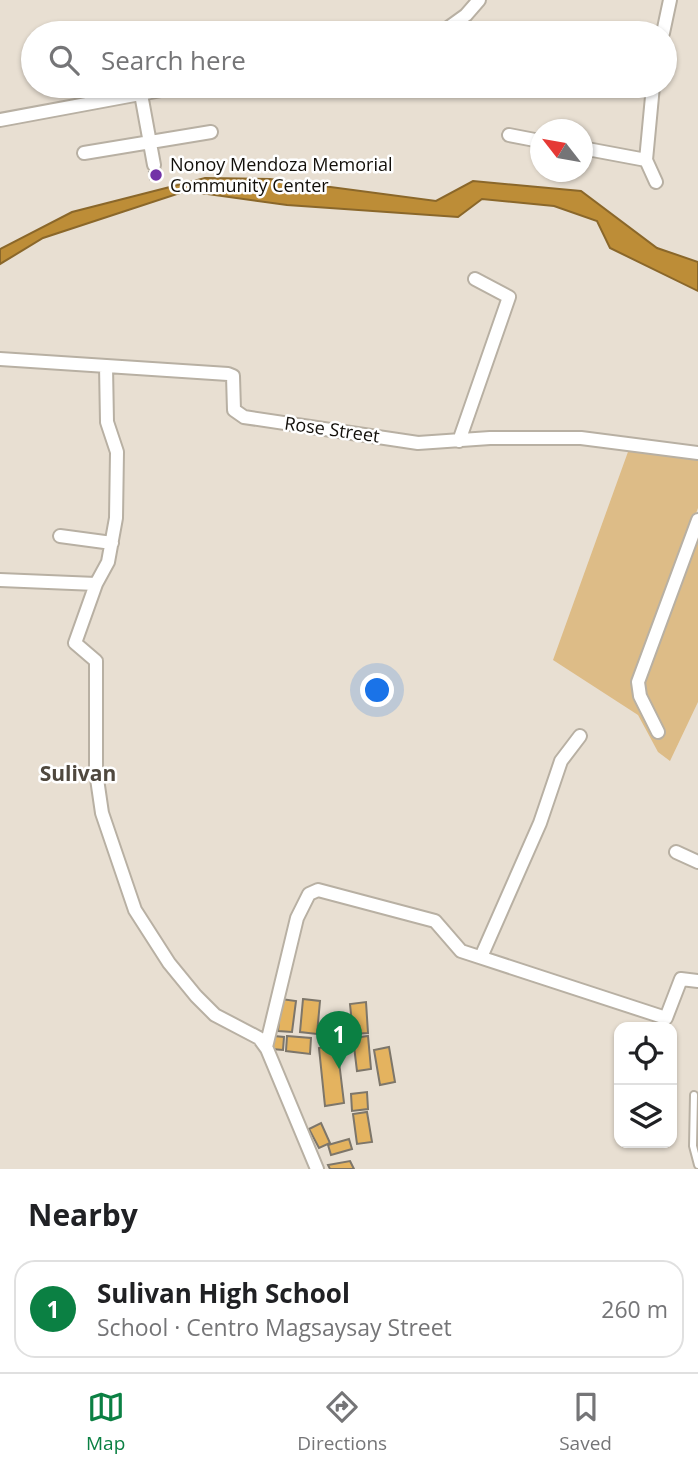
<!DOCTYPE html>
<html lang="en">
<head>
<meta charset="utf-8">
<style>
	:root { --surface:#fff; --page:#f2f2f2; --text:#202124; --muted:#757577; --line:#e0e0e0; --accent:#0b8043 }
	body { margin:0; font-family:"Open Sans",sans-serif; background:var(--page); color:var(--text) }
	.controls { position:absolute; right:21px; bottom:21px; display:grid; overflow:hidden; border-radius:14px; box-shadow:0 2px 5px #0004 }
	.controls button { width:63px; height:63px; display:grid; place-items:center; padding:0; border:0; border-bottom:2px solid var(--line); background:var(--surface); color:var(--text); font:35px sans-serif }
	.compass { position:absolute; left:530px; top:119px; width:63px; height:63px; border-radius:50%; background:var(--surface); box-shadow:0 2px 5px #0004; rotate:301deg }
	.you { position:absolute; left:378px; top:691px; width:24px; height:24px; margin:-18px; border:5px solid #fff; border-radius:50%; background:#1a73e8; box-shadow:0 0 0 10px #1a73e833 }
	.badge { display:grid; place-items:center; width:46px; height:46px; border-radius:50%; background:var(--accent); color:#fff; font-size:23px; font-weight:700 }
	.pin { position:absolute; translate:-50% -58px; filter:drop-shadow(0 2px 4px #0008) }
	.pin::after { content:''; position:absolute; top:37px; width:24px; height:21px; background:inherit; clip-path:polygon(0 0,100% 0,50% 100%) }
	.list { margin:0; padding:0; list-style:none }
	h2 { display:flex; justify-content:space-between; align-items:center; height:91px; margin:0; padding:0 28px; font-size:30px }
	h2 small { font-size:23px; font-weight:400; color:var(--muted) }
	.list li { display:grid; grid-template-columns:46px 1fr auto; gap:21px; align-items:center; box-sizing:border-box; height:98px; margin:0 14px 14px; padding:0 14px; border:2px solid var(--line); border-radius:21px }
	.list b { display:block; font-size:26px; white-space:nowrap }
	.list p { margin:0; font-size:23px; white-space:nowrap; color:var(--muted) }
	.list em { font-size:23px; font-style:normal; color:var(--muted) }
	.icon { flex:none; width:38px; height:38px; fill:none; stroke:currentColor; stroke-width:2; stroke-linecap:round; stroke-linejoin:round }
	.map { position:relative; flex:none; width:698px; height:1169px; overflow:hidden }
	.search { position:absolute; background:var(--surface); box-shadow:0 2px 5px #0004; left:21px; right:21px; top:21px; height:77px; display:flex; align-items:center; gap:18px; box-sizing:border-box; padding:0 24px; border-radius:38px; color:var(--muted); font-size:26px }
	.sheet { height:203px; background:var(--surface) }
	nav { display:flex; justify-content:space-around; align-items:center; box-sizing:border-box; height:98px; border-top:2px solid var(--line); background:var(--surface); font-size:19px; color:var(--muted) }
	nav a { display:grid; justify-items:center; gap:4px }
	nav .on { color:var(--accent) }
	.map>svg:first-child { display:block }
	.green { fill:#ddbc87 }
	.water { fill:#bd8d37; stroke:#8a672a; stroke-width:2 }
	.building { fill:#e4b35f; stroke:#7d766a; stroke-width:2 }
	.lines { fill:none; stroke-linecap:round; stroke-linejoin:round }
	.lane-casing { stroke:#b8b0a3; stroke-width:10 }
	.street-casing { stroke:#b8b0a3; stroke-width:16 }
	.lane { stroke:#fff; stroke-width:6 }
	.street { stroke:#fff; stroke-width:12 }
	.poi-dot { fill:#7232a7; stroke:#fff; stroke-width:2.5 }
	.labels { text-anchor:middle; stroke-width:5; stroke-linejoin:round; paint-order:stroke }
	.poi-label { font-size:18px; fill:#120f0a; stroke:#fff; text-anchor:start }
	.street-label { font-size:18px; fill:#120f0a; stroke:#fff }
	.quarter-label { font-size:21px; font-weight:bold; fill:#4f483e; stroke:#fff }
</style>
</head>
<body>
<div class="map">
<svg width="698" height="1169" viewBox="0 0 698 1169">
	<rect width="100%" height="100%" fill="#e8dfd2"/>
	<path class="green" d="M629 449 698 458V508L634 681 643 695 642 682 698 532V702L670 761 658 752 638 715 553 660Z"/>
	<path class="water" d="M205 178 270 179 436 201 473 181 581 191 657 248 698 262V291L610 248 597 221 554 206 482 199 458 217 287 205 186 191 43 238 0 264V249L72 212Z"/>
	<path class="building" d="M161 170 162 177 150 179 149 172Z
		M281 999 296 1001 292 1032 278 1031Z
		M303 999 320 1001 317 1034 300 1032Z
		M366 1002 368 1033 353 1034 350 1004Z
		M274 1036 284 1037 283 1050 272 1049Z
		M287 1036 311 1038 310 1054 286 1051Z
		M368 1036 371 1069 357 1071 353 1038Z
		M337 1045 344 1103 325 1106 319 1048Z
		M389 1047 395 1082 380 1085 374 1050Z
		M367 1092 368 1109 352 1111 351 1094Z
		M367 1112 372 1142 357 1144 353 1114Z
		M321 1123 330 1143 319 1148 309 1129Z
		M349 1139 352 1149 331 1155 328 1145Z
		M350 1161 354 1169H330L328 1165Z"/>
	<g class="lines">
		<defs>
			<path id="lane" d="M694 1095 693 1146 698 1165"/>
			<path id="street" d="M441 33 466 15 479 0
				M663 33 670 0
				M653 86 646 160 656 182
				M141 94 154 165
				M0 120 183 86
				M509 135 540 141
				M582 148 646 160
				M84 153 211 132
				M0 359 228 374 233 376 234 410 244 417 418 443 490 438H581L698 453
				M106 366 107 422 117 452 116 518 108 562 96 584 75 643 96 661V772L102 813 135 910 169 963 196 996 215 1015 259 1038 267 1049 317 1169
				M459 441 509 297 475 279
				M60 536 112 543
				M0 580 96 584
				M658 732 640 696 638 682 698 520
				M676 852 698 862
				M481 957 540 823 561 761 580 736
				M266 1047 297 918 309 894 318 890 435 921 461 951 666 1018 681 979 698 981"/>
		</defs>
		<use href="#lane" class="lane-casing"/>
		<use href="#street" class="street-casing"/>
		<use href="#lane" class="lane"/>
		<use href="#street" class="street"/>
	</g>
	<circle class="poi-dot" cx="156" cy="175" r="7"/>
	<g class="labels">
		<g class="poi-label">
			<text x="170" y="171">Nonoy Mendoza Memorial<tspan x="170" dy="21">Community Center</tspan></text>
		</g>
		<g class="street-label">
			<text transform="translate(332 430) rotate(8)" y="6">Rose Street</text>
		</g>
		<g class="quarter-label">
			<text x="78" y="781">Sulivan</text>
		</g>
	</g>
</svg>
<div class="controls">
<button><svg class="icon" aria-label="locate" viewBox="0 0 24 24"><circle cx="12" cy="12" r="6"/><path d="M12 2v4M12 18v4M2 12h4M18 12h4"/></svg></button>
<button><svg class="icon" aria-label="layers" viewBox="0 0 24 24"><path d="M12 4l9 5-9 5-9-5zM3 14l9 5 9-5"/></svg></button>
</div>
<svg class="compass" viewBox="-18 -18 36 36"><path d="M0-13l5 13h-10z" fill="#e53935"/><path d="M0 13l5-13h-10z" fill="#757577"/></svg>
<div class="you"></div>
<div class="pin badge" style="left:339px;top:1069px">1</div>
<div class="search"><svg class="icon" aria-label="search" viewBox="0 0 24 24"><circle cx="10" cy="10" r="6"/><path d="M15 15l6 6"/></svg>Search here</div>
</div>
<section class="sheet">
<h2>Nearby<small></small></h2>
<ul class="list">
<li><span class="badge">1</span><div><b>Sulivan High School</b><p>School · Centro Magsaysay Street</p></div><em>260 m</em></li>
</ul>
</section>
<nav>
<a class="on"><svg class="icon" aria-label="map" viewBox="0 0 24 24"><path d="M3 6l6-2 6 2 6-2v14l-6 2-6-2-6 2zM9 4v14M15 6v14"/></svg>Map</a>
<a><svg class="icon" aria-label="directions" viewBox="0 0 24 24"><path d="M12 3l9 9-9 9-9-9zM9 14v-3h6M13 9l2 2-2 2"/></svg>Directions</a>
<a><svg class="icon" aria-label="saved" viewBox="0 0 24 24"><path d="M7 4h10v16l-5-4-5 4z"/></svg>Saved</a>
</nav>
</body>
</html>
